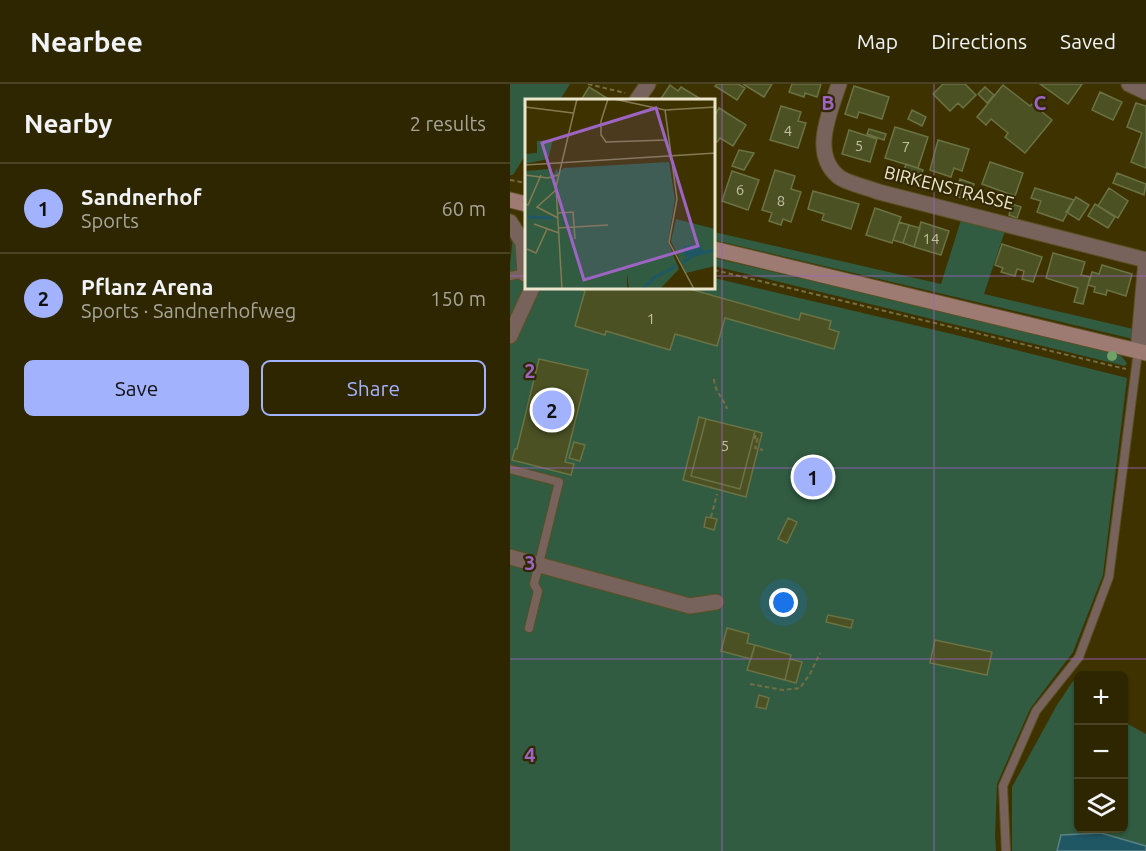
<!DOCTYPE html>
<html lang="en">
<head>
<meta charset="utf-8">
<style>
	:root { --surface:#2e2600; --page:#3a320f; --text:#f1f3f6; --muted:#a7a599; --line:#494322; --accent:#a3b2fd }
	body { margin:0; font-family:Ubuntu,sans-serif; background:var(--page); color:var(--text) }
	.controls { position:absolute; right:18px; bottom:18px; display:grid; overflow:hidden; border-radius:9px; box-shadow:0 2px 4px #0004 }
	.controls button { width:54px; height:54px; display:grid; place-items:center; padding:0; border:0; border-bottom:2px solid var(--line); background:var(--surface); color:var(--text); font:30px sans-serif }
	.you { position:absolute; left:274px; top:519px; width:21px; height:21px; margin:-15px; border:4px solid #fff; border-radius:50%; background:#1a73e8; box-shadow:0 0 0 9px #1a73e833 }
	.badge { display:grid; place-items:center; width:39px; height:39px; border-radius:50%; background:var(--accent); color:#111; font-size:20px; font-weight:700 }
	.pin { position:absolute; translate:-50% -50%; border:3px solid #fff; box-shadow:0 2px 6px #0006 }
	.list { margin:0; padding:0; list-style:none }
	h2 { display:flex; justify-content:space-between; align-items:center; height:78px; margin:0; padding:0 24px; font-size:26px }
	h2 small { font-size:20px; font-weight:400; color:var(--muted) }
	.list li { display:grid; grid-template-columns:39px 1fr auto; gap:18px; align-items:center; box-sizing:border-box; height:90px; padding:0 24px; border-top:2px solid var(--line) }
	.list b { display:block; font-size:22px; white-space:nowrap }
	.list p { margin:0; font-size:20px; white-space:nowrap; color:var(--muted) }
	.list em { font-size:20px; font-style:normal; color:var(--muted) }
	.actions { display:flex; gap:12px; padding:18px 24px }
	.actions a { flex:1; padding:14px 0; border:2px solid var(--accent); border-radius:9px; text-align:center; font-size:21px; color:var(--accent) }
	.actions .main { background:var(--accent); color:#111 }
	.icon { flex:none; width:33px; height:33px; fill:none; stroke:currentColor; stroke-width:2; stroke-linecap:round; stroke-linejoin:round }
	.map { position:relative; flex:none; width:636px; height:767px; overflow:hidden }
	header { display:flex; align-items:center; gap:36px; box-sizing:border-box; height:84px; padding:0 30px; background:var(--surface); border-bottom:2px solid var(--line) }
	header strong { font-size:28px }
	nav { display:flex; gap:33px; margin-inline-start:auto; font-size:21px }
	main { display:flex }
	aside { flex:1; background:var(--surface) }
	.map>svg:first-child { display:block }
	.green { fill:#315c42 }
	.water { fill:#1f5764; stroke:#5c8284; stroke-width:1.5 }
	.building { fill:#4b5123; stroke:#6b7243; stroke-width:1.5 }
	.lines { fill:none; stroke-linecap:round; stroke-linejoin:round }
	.lane-casing { stroke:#5a5021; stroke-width:10 }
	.street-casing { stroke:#5a5021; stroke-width:17 }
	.secondary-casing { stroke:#5a5021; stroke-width:17 }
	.path { stroke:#766d42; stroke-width:2; stroke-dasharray:4.5 3; stroke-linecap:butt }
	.lane { stroke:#78625c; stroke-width:8 }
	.street { stroke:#78625c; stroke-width:15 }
	.secondary { stroke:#9e7b72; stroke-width:15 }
	.tree { fill:#6ea267 }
	.grid { fill:none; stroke:#9d64c3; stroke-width:1.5; stroke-opacity:0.55 }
	.labels { text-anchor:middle; stroke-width:4.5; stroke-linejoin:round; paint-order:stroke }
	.number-label { font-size:15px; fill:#c4c1a2 }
	.street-label { font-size:18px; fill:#ece6cd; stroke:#322904 }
	.inset-river { fill:none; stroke:#1f5764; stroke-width:3 }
	.inset-road { fill:none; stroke:#847b52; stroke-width:1.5 }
	.view { fill:#9d64c3; fill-opacity:0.15; stroke:#9d64c3; stroke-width:3 }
	.inset-edge { fill:none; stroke:#ece6cd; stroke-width:3 }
	.grid-label { font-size:20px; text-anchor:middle; font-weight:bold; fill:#9d64c3; stroke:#322904; stroke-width:4.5; stroke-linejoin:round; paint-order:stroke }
</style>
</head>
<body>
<header>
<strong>Nearbee</strong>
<nav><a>Map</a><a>Directions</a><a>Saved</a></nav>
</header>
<main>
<aside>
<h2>Nearby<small>2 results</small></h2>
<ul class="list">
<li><span class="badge">1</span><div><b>Sandnerhof</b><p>Sports</p></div><em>60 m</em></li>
<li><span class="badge">2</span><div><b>Pflanz Arena</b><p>Sports · Sandnerhofweg</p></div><em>150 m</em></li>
</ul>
<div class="actions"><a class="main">Save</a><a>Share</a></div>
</aside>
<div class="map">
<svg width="636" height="767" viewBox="0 0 636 767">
	<rect width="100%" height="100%" fill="#3e3300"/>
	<path class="green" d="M0 0H60L50 16H16V70L3 91H0Z
		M451 136 495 147 474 210 636 248V258L204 156V148L431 200Z
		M3 153 8 172 7 179 16 177V204H204V194L442 250 617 294 593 491 563 568 520 625 487 700 485 752 486 767H0V181Z
		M204 174 608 268 617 279 615 282 204 182Z
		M563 597 568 604V744H614V638L636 650V762L591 749 551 751 547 767H502V703L547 621Z"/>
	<path class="water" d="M591 749 636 762V767H547L551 751Z"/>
	<path class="building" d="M207 0H228L235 4 227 16 205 2Z
		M233 0H262L254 13Z
		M282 0H311L307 13 295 9 294 13 279 8Z
		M433 0H455L466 11 453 24 448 19 440 27 423 10Z
		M530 0H572L558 20Z
		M160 1 168 7 171 3 189 14 187 16H150Z
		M493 1 520 22 522 20 542 36 515 69 495 53 498 49 481 35 476 41 467 33Z
		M344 2 379 13 372 35 349 28 347 34 335 30Z
		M79 3 100 16H71Z
		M475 3 484 11 477 19 468 10Z
		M590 8 612 18 603 36 582 26Z
		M626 19 636 22V84L621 78 632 49 617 43Z
		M271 22 291 28 288 37 296 39 288 64 260 56Z
		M209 24 236 41 223 62 210 54 207 58 204 56V33Z
		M402 26 416 33 412 42 398 35Z
		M385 43 418 53 408 84 375 74Z
		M359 45 376 50 374 56 357 50Z
		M339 46 367 55 360 78 332 70Z
		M428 56 459 65 452 87 444 84 441 93 420 86Z
		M229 66 244 69 234 86 222 82Z
		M480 78 513 89 505 112 472 100Z
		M396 80 413 86 409 98 392 92Z
		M265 86 285 92 281 105 291 108 281 138 273 135 271 141 259 137 262 129 252 126Z
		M222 87 249 96 238 126 212 117Z
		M607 89 636 100 634 111 603 99Z
		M450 95 464 100 459 116 445 112Z
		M525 104 564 116 553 137 527 128 531 117 521 114Z
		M599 104 618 117 608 134 588 122Z
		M303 107 349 120 341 145 312 136 314 130 298 125Z
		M566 113 579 121 569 136 556 128Z
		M502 120 511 123 507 134 499 131Z
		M585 120 605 133 598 144 578 132Z
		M365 124 391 133 382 159 356 151Z
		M389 138 399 141 393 159 383 156Z
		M411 138 439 147 431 171 404 163Z
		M399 141 410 144 404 163 393 159Z
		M492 160 532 173 523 198 512 195 514 187 507 185 505 192 491 188 493 184 485 181Z
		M543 169 575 178 571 191 580 193 573 220 564 218 568 204 536 194Z
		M592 181 622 190 616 212 597 206 596 211 584 208 585 203 578 201 582 188 589 190Z
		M66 204H176L289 236 291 229 321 237 319 245 329 248 324 265 215 234 207 262 165 250 160 266 96 247 95 251 65 242 75 207Z
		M29 275 78 286 55 378 64 380 61 391 2 376 5 365H7Z
		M189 333 196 335 181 392 230 405 245 347 252 349 236 413 173 396Z
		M196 335 245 347 230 405 181 392Z
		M64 358 75 361 70 377 59 374Z
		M196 433 207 435 204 446 194 443Z
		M278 434 287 438 277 459 268 455Z
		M318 531 343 536 341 544 316 538Z
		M217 544 239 550 237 559 245 561 241 575 211 567Z
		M425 556 482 568 477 591 420 579Z
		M245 561 281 571 275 596 237 586Z
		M280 575 292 578 286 599 275 596Z
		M249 611 259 614 256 625 246 623Z"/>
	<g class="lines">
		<defs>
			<path id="lane" d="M0 192 16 189
				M0 385 49 398 24 500 28 507 19 544
				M496 767 493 702 526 627 569 573 599 493 628 267"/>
			<path id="street" d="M329 0C320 28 300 70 329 93 337 99 359 104 369 108L636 176
				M619 0 636 8
				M127 16 138 0
				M0 138 13 159 15 190
				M0 252 22 204
				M628 267 636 177
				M0 473 180 522 206 518"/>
			<path id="secondary" d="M0 116 16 120
				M204 165 636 269"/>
		</defs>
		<use href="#lane" class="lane-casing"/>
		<use href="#street" class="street-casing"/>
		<use href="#secondary" class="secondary-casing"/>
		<path class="path" d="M78 0 115 9
			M0 96 16 99
			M204 186 616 285
			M204 295C205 309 213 313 217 325
			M245 355V352L248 353 245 364 253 366
			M201 433 207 410
			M240 600 273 606 290 604 300 590 310 569"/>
		<use href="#lane" class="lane"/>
		<use href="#street" class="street"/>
		<use href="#secondary" class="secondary"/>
	</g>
	<circle class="tree" cx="602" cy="272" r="5"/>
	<path class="grid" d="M212 0V767M424 0V767M0 192H16M204 192H636M0 384H636M0 575H636"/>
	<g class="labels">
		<g class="number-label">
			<text x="278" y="52">4</text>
			<text x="349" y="67">5</text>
			<text x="396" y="68">7</text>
			<text x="230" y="111">6</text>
			<text x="271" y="122">8</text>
			<text x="421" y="160">14</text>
			<text x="141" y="240">1</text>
			<text x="215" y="367">5</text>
		</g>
		<g class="street-label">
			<text transform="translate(439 104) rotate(14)" y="6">BIRKENSTRASSE</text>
		</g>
	</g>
	<g transform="translate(15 15)">
		<rect width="190" height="190" fill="#3e3300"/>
		<path d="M28 41 23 60 0 65V55L12 54V42ZM144 63 150 100 143 143 154 170 135 190H104L102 174V190H0V72L24 70 29 75 32 69 33 73 39 69ZM151 120 190 130V167L161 174 146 142Z" fill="#315c42"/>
		<path d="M164 146H176L179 153 160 158 157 148Z" fill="#1f5764"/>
		<path class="inset-river" d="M3 118 28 119M157 164 169 156 191 151M118 190 129 179 151 167"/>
		<path class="inset-road" d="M83 0 76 22V36L81 43 141 41M89 0 140 11 191 8M0 8 48 14M140 11 152 100 144 143 169 190M0 66 191 54M0 76 23 79 33 76M31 91 12 108 33 119M0 105 3 106 16 76M33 114 48 113 50 140M9 125 34 134M33 129 83 126M2 150 11 154 22 130M37 190 31 88 52 0"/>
		<path class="view" d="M131 9 173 147 59 181 17 44Z"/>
		<rect width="190" height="190" class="inset-edge"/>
	</g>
	<g class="grid-label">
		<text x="318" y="26">B</text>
		<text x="530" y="26">C</text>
		<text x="20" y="294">2</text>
		<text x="20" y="486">3</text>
		<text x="20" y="678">4</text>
	</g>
</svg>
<div class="controls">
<button>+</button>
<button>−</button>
<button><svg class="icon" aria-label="layers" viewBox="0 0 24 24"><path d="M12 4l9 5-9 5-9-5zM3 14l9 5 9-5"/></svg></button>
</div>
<div class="you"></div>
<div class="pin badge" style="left:303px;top:393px">1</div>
<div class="pin badge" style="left:42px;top:326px">2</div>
</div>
</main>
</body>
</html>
